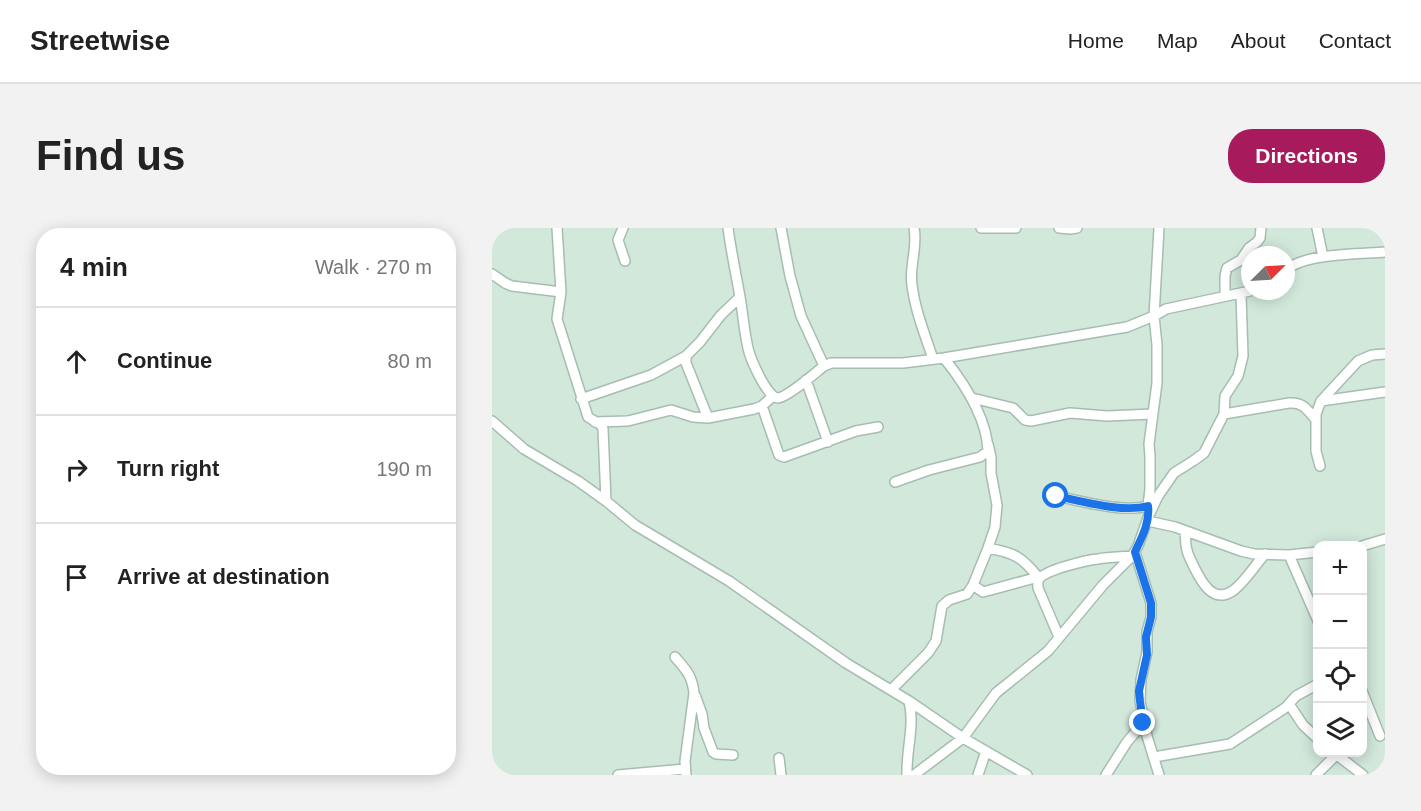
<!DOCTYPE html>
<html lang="en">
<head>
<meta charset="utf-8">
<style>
	:root { --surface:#fff; --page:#f2f2f2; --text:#222; --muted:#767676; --line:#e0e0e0; --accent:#a71a5b }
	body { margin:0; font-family:Helvetica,sans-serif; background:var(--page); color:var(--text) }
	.controls { position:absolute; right:18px; bottom:18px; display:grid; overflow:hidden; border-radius:12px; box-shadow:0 3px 15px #0003 }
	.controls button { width:54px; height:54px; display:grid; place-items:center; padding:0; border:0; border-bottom:2px solid var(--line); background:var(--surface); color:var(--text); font:30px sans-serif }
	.compass { position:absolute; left:749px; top:18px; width:54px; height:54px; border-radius:50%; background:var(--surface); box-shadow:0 3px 15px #0003; rotate:66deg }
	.stop { position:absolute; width:18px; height:18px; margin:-14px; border:4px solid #1a73e8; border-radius:50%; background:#fff }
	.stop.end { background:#1a73e8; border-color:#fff; box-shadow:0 2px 6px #0008 }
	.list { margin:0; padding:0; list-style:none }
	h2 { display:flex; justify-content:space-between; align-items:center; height:78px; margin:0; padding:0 24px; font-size:26px }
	h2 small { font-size:20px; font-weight:400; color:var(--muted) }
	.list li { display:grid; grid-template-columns:39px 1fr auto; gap:18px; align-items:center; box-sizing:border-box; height:108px; padding:0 24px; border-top:2px solid var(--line) }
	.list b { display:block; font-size:22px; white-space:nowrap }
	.list em { font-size:20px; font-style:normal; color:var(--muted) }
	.icon { flex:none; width:33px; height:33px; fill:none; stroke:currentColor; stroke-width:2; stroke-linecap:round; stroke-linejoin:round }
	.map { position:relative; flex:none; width:893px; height:547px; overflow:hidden; border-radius:24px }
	header { display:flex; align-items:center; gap:36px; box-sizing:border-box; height:84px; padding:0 30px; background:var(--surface); border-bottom:2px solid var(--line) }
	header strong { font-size:28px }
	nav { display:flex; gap:33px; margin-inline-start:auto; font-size:21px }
	.intro { display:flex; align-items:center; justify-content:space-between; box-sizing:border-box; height:144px; padding:0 36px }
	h1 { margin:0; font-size:42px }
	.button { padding:15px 27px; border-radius:24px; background:var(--accent); color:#fff; font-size:21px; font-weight:700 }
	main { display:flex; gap:36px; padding:0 36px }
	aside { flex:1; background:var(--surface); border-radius:24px; box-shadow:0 3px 15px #0003 }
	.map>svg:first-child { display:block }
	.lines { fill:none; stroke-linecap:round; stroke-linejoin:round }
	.minor-casing { stroke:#a6bdb1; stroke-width:12 }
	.minor { stroke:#fff; stroke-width:9 }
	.route { stroke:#1a73e8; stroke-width:8 }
</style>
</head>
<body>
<header>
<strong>Streetwise</strong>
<nav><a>Home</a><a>Map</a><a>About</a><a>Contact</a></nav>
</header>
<div class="intro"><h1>Find us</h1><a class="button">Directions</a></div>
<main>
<aside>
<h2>4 min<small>Walk · 270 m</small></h2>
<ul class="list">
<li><svg class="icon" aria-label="ahead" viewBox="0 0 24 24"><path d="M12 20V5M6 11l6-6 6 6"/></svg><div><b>Continue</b></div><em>80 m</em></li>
<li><svg class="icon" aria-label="right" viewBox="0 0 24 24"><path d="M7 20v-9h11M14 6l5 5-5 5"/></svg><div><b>Turn right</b></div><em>190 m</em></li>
<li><svg class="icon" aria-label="arrive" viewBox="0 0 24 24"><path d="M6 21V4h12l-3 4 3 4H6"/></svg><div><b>Arrive at destination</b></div></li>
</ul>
</aside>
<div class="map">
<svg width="893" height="547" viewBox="0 0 893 547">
	<rect width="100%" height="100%" fill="#d1e8db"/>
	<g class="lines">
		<defs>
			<path id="minor" d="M65 0 69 64 65 91 96 189 109 197 111 201 114 273
				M131 0 126 12 133 33
				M236 0C239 23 244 46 248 69 251 86 252 103 256 120 258 130 275 170 286 170 296 169 323 145 332 138L339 135H411L452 130 635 99 662 88 674 81 758 63
				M289 0 298 48 309 88 332 138
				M422 0C426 19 417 38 420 57 423 82 433 107 441 131
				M489 0H524
				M567 0 578 1 585 0
				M825 0 831 29
				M794 42C813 25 868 26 893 24
				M0 46 13 55 20 58 69 64
				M733 68V48L735 40 749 32 757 20 765 14 768 10 769 0
				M314 152 336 214
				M480 170 521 180 533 192 539 193 578 185 615 188 661 186
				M89 171 159 147 194 128
				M829 173 893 164
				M270 178 287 227 292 229 364 203 386 199
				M732 186 797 175C811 174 815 181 824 192
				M216 190 194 135V128L208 114 229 87 248 69
				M0 193 32 221 86 253 114 273 143 297 237 353 354 435 417 473 471 510 535 547
				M103 194 136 193 179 182 201 189 216 190 262 181 270 178 281 168
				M828 238 824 223V186L829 173 866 133 880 127 893 126
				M403 254 437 242 488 229 496 223C495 190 472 155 452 130
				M564 268C590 273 630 285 656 278
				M658 285 666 268 682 245 701 233 712 225 732 186 733 168 746 148 751 128 749 66
				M656 293 683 299 749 323 762 326 797 327 826 324
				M693 303C694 309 693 316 695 322 696 328 700 334 702 339 709 353 720 375 739 364 750 358 764 336 773 326
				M870 318 893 311
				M496 320C522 325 529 328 546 349
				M643 324 659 375V389L655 404V424L649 452 648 473 655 508 667 547
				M797 327 826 393
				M481 357 491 364 550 348
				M567 409 546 360C546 356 545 354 547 351 553 342 595 332 606 331 617 329 629 329 640 328
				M183 429C194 442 200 447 202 465L193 533 194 547
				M399 462 436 425 444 413 450 378 457 372 475 366 481 357 496 320 503 299 505 277 499 245V229L496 216
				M870 463 888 508
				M203 467 210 486 212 500 221 524 224 526 241 527
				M795 478 804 468 826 456
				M841 524 871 547
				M662 529 738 516 796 478 799 479 811 497 826 511
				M287 530 289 547
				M126 547 193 541
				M415 547C414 522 423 498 417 473
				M422 547 471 510 504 465 556 423 611 357 640 328 646 318 657 287 656 278 658 261V228L657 216 665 155V117L662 88 667 0
				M486 547 494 523
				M614 547 635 514 651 495
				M824 547 844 527"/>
		</defs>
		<use href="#minor" class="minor-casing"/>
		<use href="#minor" class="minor"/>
	</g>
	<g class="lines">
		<path class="route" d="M564 268C590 273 630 285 656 278 658 294 650 309 643 324L659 375V389L654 409 655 427 647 463 648 473 651 495"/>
	</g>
</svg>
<div class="controls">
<button>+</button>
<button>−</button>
<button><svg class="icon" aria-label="locate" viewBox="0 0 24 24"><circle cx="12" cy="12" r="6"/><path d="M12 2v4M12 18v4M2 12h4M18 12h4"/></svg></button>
<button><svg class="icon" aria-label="layers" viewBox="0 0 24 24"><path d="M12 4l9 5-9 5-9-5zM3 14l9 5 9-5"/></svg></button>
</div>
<svg class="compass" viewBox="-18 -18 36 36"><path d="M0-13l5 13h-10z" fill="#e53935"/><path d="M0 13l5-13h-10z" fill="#767676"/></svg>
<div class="stop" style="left:564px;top:268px"></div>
<div class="stop end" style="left:651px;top:495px"></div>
</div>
</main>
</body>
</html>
